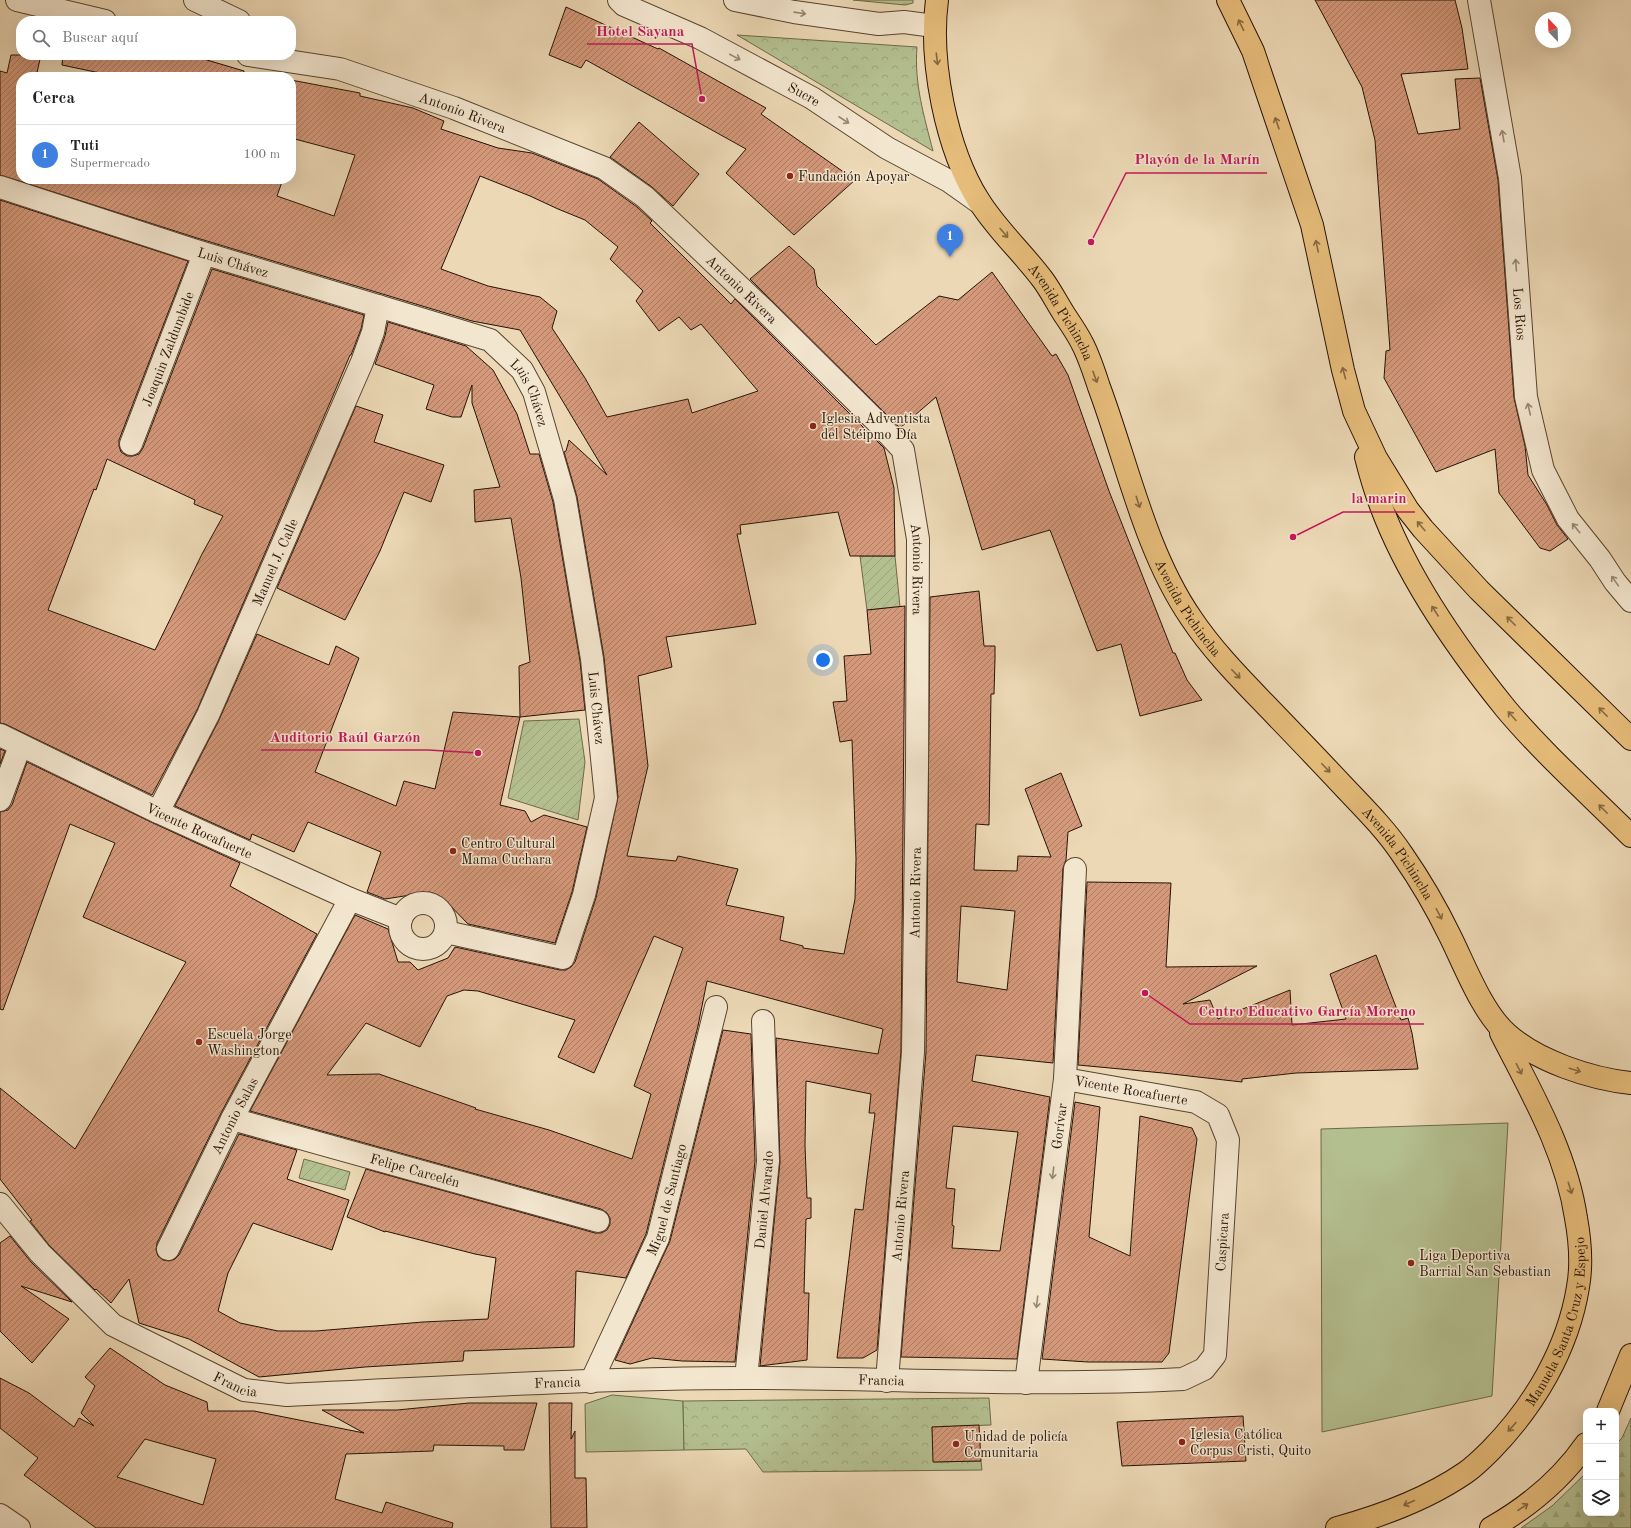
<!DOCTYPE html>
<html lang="es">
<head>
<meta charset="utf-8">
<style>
	:root { --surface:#fff; --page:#f2f2f2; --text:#222; --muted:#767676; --line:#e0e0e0; --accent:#8f2418 }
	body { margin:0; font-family:"Old Standard TT",serif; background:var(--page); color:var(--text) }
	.controls { position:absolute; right:12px; bottom:12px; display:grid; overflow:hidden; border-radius:8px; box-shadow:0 4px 16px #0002 }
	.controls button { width:36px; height:36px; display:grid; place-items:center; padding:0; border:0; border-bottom:1px solid var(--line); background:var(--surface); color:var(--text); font:20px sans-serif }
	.compass { position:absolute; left:1535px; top:12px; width:36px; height:36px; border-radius:50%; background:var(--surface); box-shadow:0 4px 16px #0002; rotate:337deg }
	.you { position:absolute; left:823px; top:660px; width:14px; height:14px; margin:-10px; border:3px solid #fff; border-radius:50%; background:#1a73e8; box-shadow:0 0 0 6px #1a73e833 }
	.badge { display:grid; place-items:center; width:26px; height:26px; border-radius:50%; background:var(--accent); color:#fff; font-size:13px; font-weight:700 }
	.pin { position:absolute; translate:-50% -33px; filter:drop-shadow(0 1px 2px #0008) }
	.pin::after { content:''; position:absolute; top:21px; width:14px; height:12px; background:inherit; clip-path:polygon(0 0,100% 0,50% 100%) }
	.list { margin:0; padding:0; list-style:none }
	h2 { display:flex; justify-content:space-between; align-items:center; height:52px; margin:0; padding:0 16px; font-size:17px }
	h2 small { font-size:13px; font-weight:400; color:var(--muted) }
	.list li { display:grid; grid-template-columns:26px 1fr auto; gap:12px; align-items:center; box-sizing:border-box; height:60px; padding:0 16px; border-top:1px solid var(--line) }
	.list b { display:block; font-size:15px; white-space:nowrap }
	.list p { margin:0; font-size:13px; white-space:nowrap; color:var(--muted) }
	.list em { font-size:13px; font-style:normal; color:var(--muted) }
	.icon { flex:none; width:22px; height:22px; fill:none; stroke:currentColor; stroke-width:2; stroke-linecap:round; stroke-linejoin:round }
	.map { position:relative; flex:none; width:1631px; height:1528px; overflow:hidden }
	.search { position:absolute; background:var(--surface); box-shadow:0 4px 16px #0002; left:16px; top:16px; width:280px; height:44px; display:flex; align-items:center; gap:10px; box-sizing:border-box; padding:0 14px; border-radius:16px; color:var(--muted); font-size:15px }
	.panel { position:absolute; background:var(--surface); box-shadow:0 4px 16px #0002; left:16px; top:72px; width:280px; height:112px; border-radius:16px }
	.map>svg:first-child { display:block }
	.grass { fill:#b4bf90; stroke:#6e694a }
	.forest { fill:url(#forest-firs); stroke:#6e694a }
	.park { fill:url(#park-crowns); stroke:#6e694a }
	.garden { fill:url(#garden-furrows); stroke:#6e694a }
	.building { fill:url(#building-hatch); stroke:#271305; fill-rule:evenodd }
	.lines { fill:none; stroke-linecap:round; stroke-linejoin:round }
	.minor-casing { stroke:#584431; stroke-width:24 }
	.major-casing { stroke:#271305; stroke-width:24 }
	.minor { stroke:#f3e6cf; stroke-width:22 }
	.major { stroke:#e6bc7a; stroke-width:22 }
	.oneway { stroke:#978774 }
	.oneway2 { stroke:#866840 }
	.poi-dot { fill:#8f2418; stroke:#f3e6cf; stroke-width:1.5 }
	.labels { text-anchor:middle; stroke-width:3; stroke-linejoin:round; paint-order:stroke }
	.street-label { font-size:14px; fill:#271305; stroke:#f3e6cf }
	.poi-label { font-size:14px; fill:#271305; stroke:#f3e6cf; text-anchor:start }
	.leader { fill:none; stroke:#c2185b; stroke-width:1.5 }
	.callout-dot { fill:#c2185b; stroke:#f3e6cf; stroke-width:1.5 }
	.callout-label { font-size:15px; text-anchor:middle; font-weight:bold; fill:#c2185b; stroke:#f3e6cf; stroke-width:3; stroke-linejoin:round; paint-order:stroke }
</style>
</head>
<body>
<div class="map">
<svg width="1631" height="1528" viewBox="0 0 1631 1528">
	<defs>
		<pattern id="forest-firs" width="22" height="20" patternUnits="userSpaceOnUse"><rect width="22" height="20" fill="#b4bf90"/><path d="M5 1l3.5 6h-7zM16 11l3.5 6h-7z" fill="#9ba37b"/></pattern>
		<pattern id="park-crowns" width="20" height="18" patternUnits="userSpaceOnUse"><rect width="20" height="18" fill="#b4bf90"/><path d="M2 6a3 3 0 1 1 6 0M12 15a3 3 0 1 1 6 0" fill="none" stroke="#9ba37b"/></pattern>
		<pattern id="garden-furrows" width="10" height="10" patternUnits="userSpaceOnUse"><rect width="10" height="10" fill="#b4bf90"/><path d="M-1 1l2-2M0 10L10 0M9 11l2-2" fill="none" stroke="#9ba37b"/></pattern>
		<pattern id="building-hatch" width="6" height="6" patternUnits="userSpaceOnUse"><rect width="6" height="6" fill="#d4987a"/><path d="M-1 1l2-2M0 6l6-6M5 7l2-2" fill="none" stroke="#ac7b62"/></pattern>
	</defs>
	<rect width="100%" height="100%" fill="#ecd8b5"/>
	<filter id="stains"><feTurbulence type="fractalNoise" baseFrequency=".005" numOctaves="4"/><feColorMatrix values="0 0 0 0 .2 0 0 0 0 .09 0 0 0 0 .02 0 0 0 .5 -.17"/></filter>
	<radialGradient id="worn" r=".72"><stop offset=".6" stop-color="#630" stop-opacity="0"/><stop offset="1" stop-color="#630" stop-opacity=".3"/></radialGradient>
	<path class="grass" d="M1508 1123 1492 1396 1322 1432 1321 1129Z
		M612 1395 683 1401 684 1450 586 1452 585 1404Z"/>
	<path class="forest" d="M1631 1418V1528H1521L1552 1506 1586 1473V1513H1616V1444L1622 1438Z"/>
	<path class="park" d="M853 0H913V3L905 5Z
		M737 35 917 47C914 83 924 116 933 151Z
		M989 1398 991 1425 932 1427 934 1462 981 1461 982 1470 763 1472 746 1449 684 1450 683 1401Z"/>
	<path class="garden" d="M860 556H895L900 607 867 610Z
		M579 719 585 762 578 820 508 798 524 721Z
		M304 1159 350 1172 345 1190 299 1178Z"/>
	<path class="building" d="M1315 0H1455L1462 28 1468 69 1401 74 1418 134 1460 129 1455 79 1480 78 1498 180 1514 398 1525 446 1528 475 1547 505 1557 525 1568 539 1550 551 1540 548 1499 493 1495 449 1436 472 1384 378 1386 351 1390 350 1375 140 1362 87Z
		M566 7 658 49 659 48 766 108 761 114 855 180 794 235 726 173 746 149 586 60 581 68 549 55Z
		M11 55H41L36 77H21V179H283L277 196 334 216 355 155 291 138V80L360 93V96L413 108 444 121 441 129 498 148 532 153 598 179 637 207 652 221 650 223 731 304 735 299 884 448 894 488 895 556H850L838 512 740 525 741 534H737L756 624 666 637 672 667 638 676 648 766 627 856 676 861 678 856 738 869 726 905 784 917 780 940 803 946V948L844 954 855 899 856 859 852 740 840 742 833 702 847 701 844 656 871 654 867 610 905 606 901 1051 877 1350 863 1358H837L855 1209 863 1210 875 1113H869L871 1094 806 1081 805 1145 807 1198H811V1218L806 1219 804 1293H809L807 1360 760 1366 780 1162 776 1038 878 1054 883 1029 707 981 698 1026 646 1234 626 1278 576 1271 574 1347 464 1351 463 1361 365 1367 259 1377 189 1339 139 1323 129 1279 111 1303 96 1289 95 1290 49 1245 30 1221 32 1220 0 1179V1088L75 1149 186 962 83 917 115 843 70 824 3 1010 0 1009V812L8 810 12 805 27 762 153 823 240 863 230 886 317 934 221 1113 157 1243 156 1250 158 1256 163 1260 169 1261 175 1259 179 1255 239 1134 297 1150 287 1179 349 1200 332 1250 253 1223 228 1273 218 1311 240 1323 278 1331H316L423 1322 488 1319 496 1258 475 1254 385 1231V1232L347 1217 366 1169 595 1233H601L607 1230 610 1224V1218L607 1213 601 1209 250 1111 355 915 388 929 398 962H410L418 970 448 958 455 947 560 970H566L571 967 575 962 596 898 618 797 604 657 577 497 564 452 566 451 569 440 607 475 520 330 472 321 197 238 0 175V71L7 73ZM480 176 530 196 558 209 585 220 618 247 610 259 643 291 636 301 659 331 679 317 691 330 701 324 758 391 692 413 688 399 607 417 585 378 552 328 557 311 540 297 488 286 441 269ZM654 936 683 948 634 1086 651 1094 632 1159 549 1130 475 1109 476 1108 379 1074 327 1075 366 1023 420 1047 447 996 464 990 478 991 575 1020 558 1057 594 1073Z
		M63 55H190L244 71 243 77H119L62 65Z
		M639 122 699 174 673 206 652 187 610 157Z
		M0 200 188 261 119 440V446L121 452 127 456H133L139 454 143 448 212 269 364 315 361 329 351 355H350L332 398 197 710 152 795 5 724 0 723ZM107 459 195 500 194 504 223 516 202 554 155 650 48 610 94 489 96 490Z
		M789 246 814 269 817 286 876 345 939 296 958 300 992 272 1052 356 1056 354 1068 375 1109 491 1173 653H1175L1187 680 1202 700 1140 716 1121 644 1097 651 1050 530 982 550 936 397 900 428 750 279Z
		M388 322 466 346 493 370 517 414 530 454H539L553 502 580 661 585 710 520 717 519 666 530 662 521 578 511 518 475 522 474 490 500 487 472 403V385L461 417H452L426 409 434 385 375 364 385 336Z
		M356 406 383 415 374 442 444 465 431 502 404 492 380 551 345 620 277 588Z
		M979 591 984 646H995V658L994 694H991L989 825 976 824 974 870 1017 871 1018 856 1051 857 1025 789 1061 773 1082 826 1068 832 1066 860 1063 868 1053 1063 976 1055 972 1081 1050 1097 1017 1359 901 1357 926 1052 930 597ZM961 906 1015 911 1007 990 957 982ZM953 1126 1018 1132 1000 1251 952 1248 954 1226 952 1225 955 1189 946 1188Z
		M257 634 329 665 336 646 359 658 315 772 396 806 404 781 435 789 453 712 520 717 500 805 525 811 531 822 544 815 587 827 572 892 555 943 468 924 443 898 430 892 385 899 367 892 381 852 308 822 294 852 252 834 250 840 175 806 219 720Z
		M0 749 5 751 0 764Z
		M1087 882 1171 883 1166 967 1257 966 1183 1004 1210 1000 1218 1019 1290 990 1292 1025 1346 1019 1330 974 1376 955 1401 1020 1408 1018 1412 1033 1418 1069 1296 1073 1242 1079V1082L1163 1073 1078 1065Z
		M723 1030 751 1034 755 1161 735 1362 682 1361 652 1358 630 1364 615 1360 670 1241Z
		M1075 1102 1100 1107 1089 1237 1130 1256 1140 1116 1192 1128 1197 1139 1169 1353 1162 1362H1088L1042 1359Z
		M10 1236 31 1262 72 1302 21 1286 69 1319 32 1363 0 1331V1243Z
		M110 1348 165 1385 207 1402 208 1411H254L364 1433 322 1410H397L469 1403H537L524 1450H504V1446L434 1445 433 1451 346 1454 335 1499 382 1513 386 1502 453 1523 452 1528H96L24 1475 38 1458 0 1428V1378L29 1393 74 1427 79 1418 94 1426 81 1413 95 1386 85 1377ZM145 1439 216 1459 203 1505 117 1477Z
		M549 1403H572L571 1439 575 1431V1478H586L587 1528H551Z
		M1243 1416 1246 1461 1122 1466 1117 1422Z
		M979 1425 981 1461 933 1462 932 1427Z"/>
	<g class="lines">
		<defs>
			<g id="minor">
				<path d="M17 0 105 21"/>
				<path d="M195 0 239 21"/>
				<path id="s1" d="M619 0 624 5 700 38 812 98 887 148 949 181 980 203"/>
				<path d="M735 0 794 12 879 24 904 22 934 26"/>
				<path id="s2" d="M1479 0 1510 178 1526 397 1543 470 1568 519 1600 559 1615 582 1631 601"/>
				<path id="s3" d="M248 55 340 69 454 108 604 168 645 197 765 311 878 423 903 450 918 539 917 768 913 1052 887 1381"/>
				<path id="s4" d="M0 187 193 250 490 340 522 370 534 392 565 499 592 659 606 798 584 895 563 958 446 932"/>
				<path id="s5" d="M131 444 204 254"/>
				<path id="s6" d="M0 735 158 812 350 899 401 919"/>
				<path d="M0 800 20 746"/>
				<path id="s7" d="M158 812 208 715 362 362 373 332 378 306"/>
				<circle cx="423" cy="926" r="23"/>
				<path id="s8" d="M232 1119 598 1221"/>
				<path id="s9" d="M0 1204 40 1253 113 1325 244 1390 287 1395C440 1388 593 1378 746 1378 892 1378 1038 1387 1183 1379L1204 1369 1215 1355 1228 1140 1218 1115 1196 1102 1065 1079"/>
				<path id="s10" d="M168 1249 232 1119 350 899"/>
				<path id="s11" d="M746 1378 768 1161 763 1021"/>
				<path id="s12" d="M591 1382 658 1238 716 1007"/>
				<path id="s13" d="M1026 1383 1065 1079 1075 869"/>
				<path d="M0 1515 19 1528"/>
			</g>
			<g id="major">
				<path id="s14" d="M937 0C929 61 946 149 979 201 997 230 1023 253 1043 280 1051 291 1057 303 1064 314 1070 323 1077 333 1082 343 1089 356 1094 372 1099 387 1127 462 1145 551 1191 618 1211 648 1236 674 1261 700 1289 729 1317 758 1345 788 1365 809 1386 830 1402 854 1420 880 1436 907 1450 936 1465 966 1482 1012 1507 1034 1537 1061 1591 1079 1631 1083"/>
				<path d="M1228 0 1253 51 1312 225 1343 370 1354 411 1376 458 1408 510 1423 529 1479 590 1631 739"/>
				<path d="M1366 457C1370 473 1375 490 1381 506 1407 576 1459 651 1506 709 1544 754 1589 794 1631 836"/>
				<path d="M1608 1411 1631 1355"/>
				<path id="s15" d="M1337 1528C1381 1516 1427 1499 1465 1473 1474 1467 1483 1458 1491 1450 1534 1406 1568 1349 1578 1287 1582 1265 1580 1240 1576 1218 1566 1151 1531 1092 1501 1033"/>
				<path d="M1491 1528C1528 1507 1561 1480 1586 1444"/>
			</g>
		</defs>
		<use href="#minor" class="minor-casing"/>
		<use href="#major" class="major-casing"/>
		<use href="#minor" class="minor"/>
		<use href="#major" class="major"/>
	</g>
	<defs><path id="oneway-shaft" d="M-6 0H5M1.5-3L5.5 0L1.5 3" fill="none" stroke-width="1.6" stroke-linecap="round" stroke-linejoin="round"/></defs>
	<g class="oneway">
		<use href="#oneway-shaft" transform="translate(800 13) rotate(8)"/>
		<use href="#oneway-shaft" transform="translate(735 57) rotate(28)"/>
		<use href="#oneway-shaft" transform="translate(844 120) rotate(33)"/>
		<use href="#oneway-shaft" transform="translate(1503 136) rotate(-100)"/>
		<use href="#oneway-shaft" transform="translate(1516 265) rotate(-94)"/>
		<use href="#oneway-shaft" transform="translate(1529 409) rotate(-103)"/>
		<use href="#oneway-shaft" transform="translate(1576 528) rotate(-129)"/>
		<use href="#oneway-shaft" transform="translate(1615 581) rotate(-125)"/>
		<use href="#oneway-shaft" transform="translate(1053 1173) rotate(97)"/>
		<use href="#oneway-shaft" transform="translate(1037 1302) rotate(97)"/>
	</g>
	<g class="oneway2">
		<use href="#oneway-shaft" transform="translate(1241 25) rotate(-116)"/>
		<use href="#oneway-shaft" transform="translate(937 59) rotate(83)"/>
		<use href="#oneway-shaft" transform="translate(1277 123) rotate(-109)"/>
		<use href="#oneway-shaft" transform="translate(1004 233) rotate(49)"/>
		<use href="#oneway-shaft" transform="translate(1317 246) rotate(-102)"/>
		<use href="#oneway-shaft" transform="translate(1344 373) rotate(-105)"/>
		<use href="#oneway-shaft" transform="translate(1095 377) rotate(70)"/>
		<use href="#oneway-shaft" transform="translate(1138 502) rotate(72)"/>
		<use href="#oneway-shaft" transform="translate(1421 526) rotate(-130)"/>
		<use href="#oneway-shaft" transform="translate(1435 611) rotate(-123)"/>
		<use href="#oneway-shaft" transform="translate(1511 621) rotate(-135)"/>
		<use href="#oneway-shaft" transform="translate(1236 674) rotate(46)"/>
		<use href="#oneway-shaft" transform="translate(1603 712) rotate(-135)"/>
		<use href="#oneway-shaft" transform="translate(1512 716) rotate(-132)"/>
		<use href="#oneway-shaft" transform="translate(1326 768) rotate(46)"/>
		<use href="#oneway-shaft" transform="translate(1603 809) rotate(-135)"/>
		<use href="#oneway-shaft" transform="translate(1439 914) rotate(62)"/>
		<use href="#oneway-shaft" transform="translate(1519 1069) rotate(63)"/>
		<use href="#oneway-shaft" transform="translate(1575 1070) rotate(17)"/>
		<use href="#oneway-shaft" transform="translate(1570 1188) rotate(73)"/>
		<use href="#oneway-shaft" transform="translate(1512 1427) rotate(132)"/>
		<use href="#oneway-shaft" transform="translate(1409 1503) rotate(156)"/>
		<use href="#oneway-shaft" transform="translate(1523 1507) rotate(-34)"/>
	</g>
	<g class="poi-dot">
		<circle cx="790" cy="176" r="4"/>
		<circle cx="813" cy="426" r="4"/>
		<circle cx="453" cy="851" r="4"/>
		<circle cx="199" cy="1042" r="4"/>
		<circle cx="1411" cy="1263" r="4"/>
		<circle cx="1182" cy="1442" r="4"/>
		<circle cx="956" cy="1444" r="4"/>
	</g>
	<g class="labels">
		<g class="street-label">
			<text dy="5" stroke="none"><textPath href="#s1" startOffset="208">Sucre</textPath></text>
			<text dy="5" stroke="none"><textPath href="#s3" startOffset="223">Antonio Rivera</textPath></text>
			<text dy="5" stroke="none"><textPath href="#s4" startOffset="245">Luis Chávez</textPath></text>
			<text dy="5" stroke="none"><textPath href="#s3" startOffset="559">Antonio Rivera</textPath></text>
			<text dy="5" stroke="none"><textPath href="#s14" startOffset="347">Avenida Pichincha</textPath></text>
			<text dy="5" stroke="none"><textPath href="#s2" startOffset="317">Los Rios</textPath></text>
			<text dy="5" stroke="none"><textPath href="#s5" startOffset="102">Joaquin Zaldumbide</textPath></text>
			<text dy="5" stroke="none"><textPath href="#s4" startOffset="581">Luis Chávez</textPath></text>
			<text dy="5" stroke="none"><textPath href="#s7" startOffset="276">Manuel J. Calle</textPath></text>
			<text dy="5" stroke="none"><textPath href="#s3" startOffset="907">Antonio Rivera</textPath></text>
			<text dy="5" stroke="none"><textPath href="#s14" startOffset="671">Avenida Pichincha</textPath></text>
			<text dy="5" stroke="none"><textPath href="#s4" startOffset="905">Luis Chávez</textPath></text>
			<text dy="5" stroke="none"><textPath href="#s6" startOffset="221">Vicente Rocafuerte</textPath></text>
			<text dy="5" stroke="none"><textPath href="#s14" startOffset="995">Avenida Pichincha</textPath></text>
			<text transform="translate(915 893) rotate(-89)" y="5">Antonio Rivera</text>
			<text transform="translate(1131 1090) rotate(10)" y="5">Vicente Rocafuerte</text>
			<text dy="5" stroke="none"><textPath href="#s10" startOffset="149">Antonio Salas</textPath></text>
			<text dy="5" stroke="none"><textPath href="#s13" startOffset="259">Gorívar</textPath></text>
			<text dy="5" stroke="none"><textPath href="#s8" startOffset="190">Felipe Carcelén</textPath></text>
			<text dy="5" stroke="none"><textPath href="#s12" startOffset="198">Miguel de Santiago</textPath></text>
			<text dy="5" stroke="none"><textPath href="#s11" startOffset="179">Daniel Alvarado</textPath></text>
			<text transform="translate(900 1216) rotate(-85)" y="5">Antonio Rivera</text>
			<text dy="5" stroke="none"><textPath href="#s9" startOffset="1406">Caspicara</textPath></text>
			<text dy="5" stroke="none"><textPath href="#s15" startOffset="323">Manuela Santa Cruz y Espejo</textPath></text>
			<text dy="5" stroke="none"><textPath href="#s9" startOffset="950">Francia</textPath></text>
			<text dy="5" stroke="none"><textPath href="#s9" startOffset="302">Francia</textPath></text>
			<text dy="5" stroke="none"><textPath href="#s9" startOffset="626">Francia</textPath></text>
		</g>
		<g class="poi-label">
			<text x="798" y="181">Fundación Apoyar</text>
			<text x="821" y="423">Iglesia Adventista<tspan x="821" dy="16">del Stéipmo Día</tspan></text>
			<text x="461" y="848">Centro Cultural<tspan x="461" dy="16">Mama Cuchara</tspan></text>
			<text x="207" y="1039">Escuela Jorge<tspan x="207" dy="16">Washington</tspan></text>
			<text x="1419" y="1260">Liga Deportiva<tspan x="1419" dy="16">Barrial San Sebastian</tspan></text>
			<text x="1190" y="1439">Iglesia Católica<tspan x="1190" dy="16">Corpus Cristi, Quito</tspan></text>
			<text x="964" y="1441">Unidad de policía<tspan x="964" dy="16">Comunitaria</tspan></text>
		</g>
	</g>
	<path class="leader" d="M702 99L692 44H587M1091 242L1126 173H1267M1293 537L1343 512H1415M478 753L428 750H261M1145 993L1190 1024H1424"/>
	<g class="callout-dot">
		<circle cx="702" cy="99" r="4"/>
		<circle cx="1091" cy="242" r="4"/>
		<circle cx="1293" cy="537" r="4"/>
		<circle cx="478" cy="753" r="4"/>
		<circle cx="1145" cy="993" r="4"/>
	</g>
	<g class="callout-label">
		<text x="640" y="36">Hotel Sayana</text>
		<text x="1197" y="164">Playón de la Marín</text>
		<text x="1379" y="503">la marin</text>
		<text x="345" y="742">Auditorio Raúl Garzón</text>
		<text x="1307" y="1016">Centro Educativo García Moreno</text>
	</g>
	<rect width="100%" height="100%" filter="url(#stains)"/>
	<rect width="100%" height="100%" fill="url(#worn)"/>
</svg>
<div class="controls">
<button>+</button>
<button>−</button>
<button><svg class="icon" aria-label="layers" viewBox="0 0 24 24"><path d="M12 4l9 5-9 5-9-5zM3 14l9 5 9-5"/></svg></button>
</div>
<svg class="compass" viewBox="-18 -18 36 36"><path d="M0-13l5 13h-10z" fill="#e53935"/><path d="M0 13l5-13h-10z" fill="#767676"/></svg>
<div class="you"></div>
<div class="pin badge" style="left:950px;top:257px;background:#3f7fe0">1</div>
<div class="search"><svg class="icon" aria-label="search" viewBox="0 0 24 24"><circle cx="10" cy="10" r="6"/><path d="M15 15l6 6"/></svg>Buscar aquí</div>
<section class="panel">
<h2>Cerca<small></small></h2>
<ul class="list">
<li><span class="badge" style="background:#3f7fe0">1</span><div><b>Tuti</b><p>Supermercado</p></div><em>100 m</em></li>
</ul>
</section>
</div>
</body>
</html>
